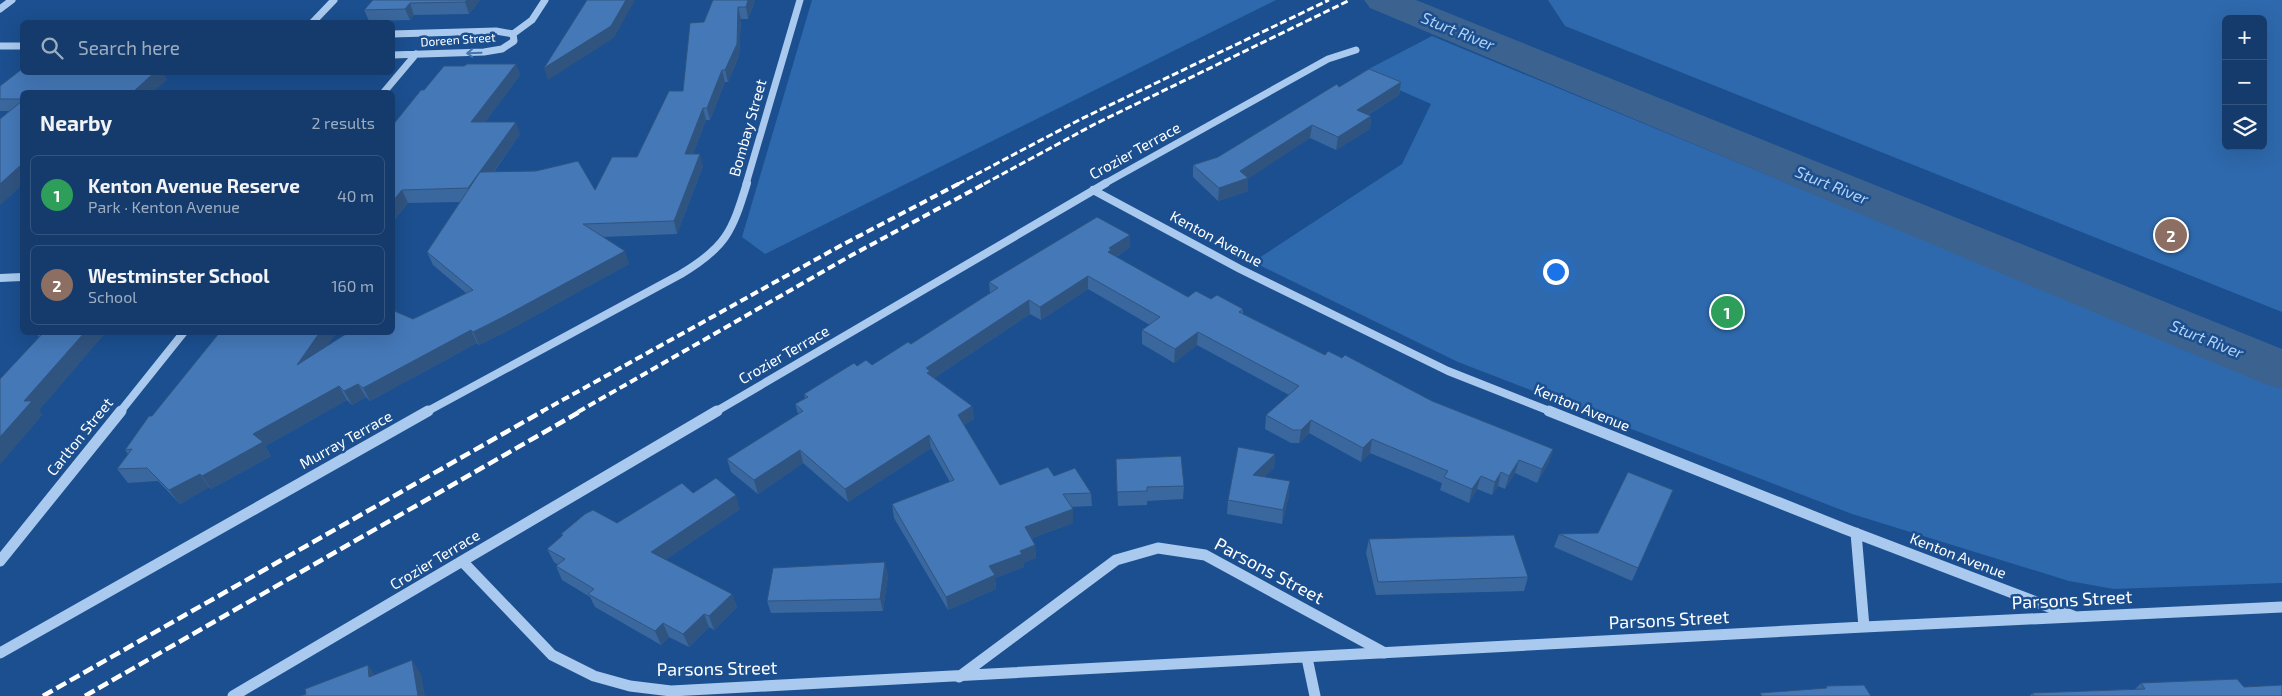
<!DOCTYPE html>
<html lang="en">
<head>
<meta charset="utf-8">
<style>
	:root { --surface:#143b6b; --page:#214673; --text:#f1f3f6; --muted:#9dadc1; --line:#33557e; --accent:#8bbbb9 }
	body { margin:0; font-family:"Exo 2",sans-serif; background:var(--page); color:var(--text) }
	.controls { position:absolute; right:15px; top:15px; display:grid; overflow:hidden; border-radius:8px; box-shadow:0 5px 20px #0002 }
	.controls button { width:45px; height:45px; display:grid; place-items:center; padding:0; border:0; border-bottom:1px solid var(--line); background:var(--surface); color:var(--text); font:25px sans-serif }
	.you { position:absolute; left:1555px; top:271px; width:18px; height:18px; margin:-12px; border:4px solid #fff; border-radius:50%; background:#1a73e8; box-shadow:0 0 0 8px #1a73e833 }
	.badge { display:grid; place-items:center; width:32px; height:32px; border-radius:50%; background:var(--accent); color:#fff; font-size:16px; font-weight:700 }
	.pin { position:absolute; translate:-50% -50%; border:2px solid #fff; box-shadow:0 1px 5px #0006 }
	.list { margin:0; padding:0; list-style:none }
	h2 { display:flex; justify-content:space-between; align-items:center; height:65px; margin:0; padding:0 20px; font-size:21px }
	h2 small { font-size:16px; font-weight:400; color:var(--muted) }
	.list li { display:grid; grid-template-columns:32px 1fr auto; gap:15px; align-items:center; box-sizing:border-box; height:80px; margin:0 10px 10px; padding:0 10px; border:1px solid var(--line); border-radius:8px }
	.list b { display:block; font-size:19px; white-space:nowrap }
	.list p { margin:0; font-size:16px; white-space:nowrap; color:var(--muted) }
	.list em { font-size:16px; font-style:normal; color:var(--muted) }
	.icon { flex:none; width:28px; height:28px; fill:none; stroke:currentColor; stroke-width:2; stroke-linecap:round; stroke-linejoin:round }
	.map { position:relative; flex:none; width:2282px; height:696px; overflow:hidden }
	.search { position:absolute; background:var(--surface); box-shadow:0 5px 20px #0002; left:20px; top:20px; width:375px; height:55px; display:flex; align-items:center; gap:12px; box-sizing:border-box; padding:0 18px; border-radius:8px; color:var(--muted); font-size:19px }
	.panel { position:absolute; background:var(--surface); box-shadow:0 5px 20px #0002; left:20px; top:90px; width:375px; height:245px; border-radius:8px }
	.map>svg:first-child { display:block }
	.green { fill:#2e69ad; fill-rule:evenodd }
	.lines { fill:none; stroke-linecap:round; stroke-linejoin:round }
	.river { fill:#3c6290; fill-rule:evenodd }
	.minor-far2 { stroke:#a9c9ee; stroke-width:7 }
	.minor-far1 { stroke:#a9c9ee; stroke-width:8 }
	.minor { stroke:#a9c9ee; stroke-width:11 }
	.rail-far2 { stroke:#fff; stroke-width:3; stroke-dasharray:7 3; stroke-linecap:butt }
	.rail-far1 { stroke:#fff; stroke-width:4; stroke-dasharray:8 4; stroke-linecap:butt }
	.rail { stroke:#fff; stroke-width:4.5; stroke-dasharray:11 4.5; stroke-linecap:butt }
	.wall { fill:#3a679d }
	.shaded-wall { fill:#305480 }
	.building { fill:#4478b7; stroke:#305480 }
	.oneway { stroke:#4674ac }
	.labels { text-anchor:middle; stroke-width:5; stroke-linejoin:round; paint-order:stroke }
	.far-street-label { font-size:12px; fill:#fff; stroke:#1b4f8f }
	.street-label { font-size:15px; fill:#fff; stroke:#1b4f8f }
	.water-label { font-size:16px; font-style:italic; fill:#b5d3f5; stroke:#1b4f8f }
	.near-street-label { font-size:18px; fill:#fff; stroke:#1b4f8f }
</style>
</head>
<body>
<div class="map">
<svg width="2282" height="696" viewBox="0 0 2282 696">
	<rect width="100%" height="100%" fill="#1b4f8f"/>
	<path class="green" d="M812 0H1276L765 254 742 237Z
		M1548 0H2282V312L1565 26ZM2226 19H2263V146H2226Z
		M1432 36 2282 388V583L2114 589 2069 581 1852 514 1458 362 1253 262 1402 164 1431 104 1361 73Z"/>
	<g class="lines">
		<path class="river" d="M1364 0H1416L2282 349V389L2262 383 1370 8Z"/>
		<path class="minor-far2" d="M0 9 12 0
			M313 22 334 0
			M392 34 496 31 513 34 514 41 502 49 484 52 392 55
			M513 34 532 20 545 0
			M0 46H22
			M384 92 416 54
			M746 184 800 0
			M1104 184 1328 59 1356 50"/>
		<path class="minor-far1" d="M1093 190 1240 269 1448 371 1552 412
			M0 278 22 277
			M120 412 184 332
			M426 412 681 274C726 247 732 232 747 183
			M715 412 1106 183"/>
		<path class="minor" d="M1549 411 1845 529 2073 616
			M1856 533 1864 627
			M0 561 121 411
			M462 561 552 655 594 676 630 686 671 691 1864 627 2282 607
			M0 653 428 411
			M1307 658 1315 696
			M959 677 1116 560 1158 548 1205 555 1385 653
			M233 696 717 411"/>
		<path class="rail-far2" d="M958 184 1081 119 1329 0
			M984 184 1095 124 1350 0"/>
		<path class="rail-far1" d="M541 412 840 246 960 183
			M578 412 852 255 986 183"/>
		<path class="rail" d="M43 696 543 411
			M85 696 581 411"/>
	</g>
	<path class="wall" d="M373 0H480L469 14 414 15 410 20 369 21 364 10Z
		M713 0H755L748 19H741L739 56 728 82H725L710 120H706L693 154 703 166 677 234 603 237 629 264 507 331 479 345 477 343 370 401 366 397 352 405 347 400 265 446 271 456 211 489 209 487 180 504 158 481 128 483 117 469 128 454 125 450 220 332H337L327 346 413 319 466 293 433 265 427 252 460 202 408 203 392 223V126L424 90 464 66 516 64 520 75 485 122 520 134 494 172 595 190 637 157 683 91 704 22Z
		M22 72H162L167 80 22 92V185L0 205V119L9 111H0V86Z
		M1401 82 1399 95 1368 115 1371 116 1370 129 1336 150 1310 138 1248 178V191L1218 201 1193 177V165L1218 157 1339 87Z
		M1130 247 1116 257 1188 297 1211 299 1243 309V314L1325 355 1342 358 1432 401 1553 449 1549 462 1537 483 1515 473 1505 489 1498 486 1492 495 1477 489 1469 503 1440 490 1442 483 1370 453 1361 462 1309 433 1299 443H1291L1265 429 1266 415 1289 395 1197 345 1174 363 1142 344V330L1150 325 1088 289 1041 320 1030 314 934 378 972 406 974 419 964 425 1000 485 1054 476 1091 493 1092 506 1071 507 1073 509V523L1032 538 1035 545 1036 558 1023 563 1024 567 995 578 996 589 948 610 894 518 892 504 950 482 931 448 848 502 803 463 758 494 731 472 727 459 798 414 795 404 805 398 804 394 857 366 872 365 911 344 990 293 989 282Z
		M106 332 39 410 42 415 0 464 39 337 36 333Z
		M1275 454 1274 468 1264 477 1289 495 1282 524 1227 514 1228 500Z
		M1116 459 1184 486 1183 499 1147 501V505L1118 506Z
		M693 493 740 509 665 560 732 594 737 607 714 630 709 627 689 647 669 637 661 645 595 607 590 597 562 580 556 566 558 565 554 562 547 549 562 536 561 534 617 523Z
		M1667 504 1632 581 1554 547 1559 534 1598 533Z
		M1369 539 1528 577 1524 591 1376 595 1366 553Z
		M888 575 883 611 771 613 767 601Z
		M2141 683 2244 687 2282 696H2030L2032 693 2135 689Z"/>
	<path class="shaded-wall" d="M467 0H480L469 14 465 2Z
		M626 0H635L614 38 548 80 544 68Z
		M748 0H755L748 19 746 7Z
		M410 3 414 15 410 20 405 9Z
		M738 7 741 19 739 56 728 82 725 70Z
		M516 64 520 75 476 134 471 122Z
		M722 70 725 82 710 120 707 108Z
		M155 72H162L167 80 153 92H133Z
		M1401 82 1399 95 1356 122 1357 110Z
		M703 108 706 120 688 167 685 154Z
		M1371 116 1370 129 1336 150 1338 137Z
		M516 122 520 134 473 201 468 188Z
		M1312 125 1310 138 1248 179V178V191L1218 201 1219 188 1240 171Z
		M700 154 703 166 677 234 674 221Z
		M22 164V185L0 205V184Z
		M402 190 408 203 392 223V202Z
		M1130 235V247L1112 259 1108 252 1109 248Z
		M625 251 629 264 507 331 479 345 473 332Z
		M1088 276V289L1041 320 1040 307Z
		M1029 300 1030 314 931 380 929 386 926 368Z
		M471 330 477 343 370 401 363 388Z
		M85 332H106L39 410 42 415 0 464V437L24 401Z
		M320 332H337L305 378 297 365Z
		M1198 332 1197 345 1174 363 1175 349Z
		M358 384 366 397 352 405 344 391Z
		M339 386 347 400 265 446 271 456 211 489 202 476 253 434Z
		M972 406 974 419 960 428 958 415Z
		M1311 420 1309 433 1299 443 1301 430Z
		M929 435 931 448 848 502 845 489Z
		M1372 439 1370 453 1361 462 1363 448Z
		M1553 449 1549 462 1537 483 1542 469Z
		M800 450 803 463 758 494 754 480Z
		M1275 454 1274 468 1252 489 1253 475Z
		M1519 460 1515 473 1505 489 1509 476Z
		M1501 472 1498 486 1492 495 1495 482Z
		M200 474 209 487 180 504 169 490Z
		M1481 476 1477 489 1469 503 1472 489Z
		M1290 481 1289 495 1282 524 1283 510Z
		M736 495 740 509 656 566 651 552Z
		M1073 509V523L1026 540 1025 527Z
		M1035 545 1036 558 1023 563 1024 567 995 578 996 589 948 610 946 597 989 566 1020 551Z
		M885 562 888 575 883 611 880 599Z
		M732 594 737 607 714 630 709 616Z
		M704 614 709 627 689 647 683 634Z
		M663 623 669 637 661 645 655 631Z
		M412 660 421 674 425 696H418Z
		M368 665 377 678 369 677Z"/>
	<path class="building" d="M373 0H467L465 2 410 3 405 9 364 10Z
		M587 0H626L611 26 544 68Z
		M713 0H748L746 7H738L737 44 725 70H722L707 108H703L685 154H700L674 221 583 224 625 251 501 318 473 332 471 330 363 388 358 384 344 391 339 386 253 434 263 442 202 476 200 474 169 490 147 468 117 469 132 449 125 450 149 416H152L220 332H320L297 365 349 332H392V310L413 319 473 290 427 252 480 172 536 171 578 161 595 190 612 157H637L669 91H683L690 23 704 22Z
		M467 64H516L471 122H516L468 188 402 190 392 202V126L421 90H424L444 66H464Z
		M22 69V72H155L133 92H22V99H0V86Z
		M1369 69 1401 82 1357 110 1371 116 1338 137 1312 125 1240 171 1248 178 1219 188 1193 165 1218 157 1337 84 1339 87Z
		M22 101V164L0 184V119Z
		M1097 217 1130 235 1109 248 1111 250 1108 252 1188 297 1196 291 1211 299 1217 295 1243 309 1239 312 1325 355 1328 351 1342 358 1345 355 1432 401 1553 449 1542 469 1519 460 1509 476 1501 472 1495 482 1481 476 1472 489 1444 477 1448 471 1372 439 1363 448 1311 420 1301 430H1293L1266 415 1299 386 1198 332 1175 349 1142 330 1160 317 1088 276 1040 307 1029 300 926 368 930 371 927 373 972 406 958 415 1000 485 1048 467 1054 476 1075 468 1091 493 1063 494 1073 509 1025 527 1035 545 1020 551 1022 554 989 566 995 575 946 597 892 504 954 480 929 435 845 489 800 450 754 480 727 459 803 411 795 404 808 397 804 394 854 363 857 366 866 360 872 365 908 342 911 344 998 288 989 282Z
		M37 332H85L24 401H32L0 437V379L43 333H36Z
		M1238 447 1275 454 1253 475 1290 481 1283 510 1228 500Z
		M1181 456 1184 486 1147 487V491L1117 492 1116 459Z
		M1628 472 1673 490 1638 568 1559 534 1598 533Z
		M716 478 736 495 651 552 732 594 709 616 704 614 683 634 663 623 655 631 588 594 594 589 556 566 565 559 547 549 563 535 561 534 585 514 593 510 617 523 682 483 693 493Z
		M1514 535 1528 577 1378 582 1369 539Z
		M885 562 880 599 767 601 773 568Z
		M412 660 418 696H300L306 694 305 689 368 665 369 677Z
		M2237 679 2244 687 2282 685V696H2034L2032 693 2145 689 2141 683Z
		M1864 685 1871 696H1762L1760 693 1827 688 1826 686Z"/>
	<defs><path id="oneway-shaft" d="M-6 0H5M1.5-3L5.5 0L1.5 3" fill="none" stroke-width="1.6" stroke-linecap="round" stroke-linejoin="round" transform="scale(1.25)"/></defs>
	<use class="oneway" href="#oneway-shaft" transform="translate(474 53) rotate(178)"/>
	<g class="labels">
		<g class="far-street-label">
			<text transform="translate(458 40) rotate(-4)" y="4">Doreen Street</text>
		</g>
		<g class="street-label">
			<text transform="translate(748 128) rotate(-74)" y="5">Bombay Street</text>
			<text transform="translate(1135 151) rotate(-29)" y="5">Crozier Terrace</text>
			<text transform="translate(1216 239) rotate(28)" y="5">Kenton Avenue</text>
			<text transform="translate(784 355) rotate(-30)" y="5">Crozier Terrace</text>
			<text transform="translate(1582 408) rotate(22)" y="5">Kenton Avenue</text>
			<text transform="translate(80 437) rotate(-51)" y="5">Carlton Street</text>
			<text transform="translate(346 440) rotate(-29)" y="5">Murray Terrace</text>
			<text transform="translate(1958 556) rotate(21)" y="5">Kenton Avenue</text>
			<text transform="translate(435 560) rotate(-31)" y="5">Crozier Terrace</text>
		</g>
		<g class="water-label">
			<text transform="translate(1458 31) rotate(22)" y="6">Sturt River</text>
			<text transform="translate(1832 185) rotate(22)" y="6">Sturt River</text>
			<text transform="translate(2207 339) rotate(22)" y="6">Sturt River</text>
		</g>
		<g class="near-street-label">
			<text transform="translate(1269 571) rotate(28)" y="6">Parsons Street</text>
			<text transform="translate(2072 600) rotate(-3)" y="6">Parsons Street</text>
			<text transform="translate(1669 620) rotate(-3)" y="6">Parsons Street</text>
			<text transform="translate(717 669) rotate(-1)" y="6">Parsons Street</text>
		</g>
	</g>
</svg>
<div class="controls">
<button>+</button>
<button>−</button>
<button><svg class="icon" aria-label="layers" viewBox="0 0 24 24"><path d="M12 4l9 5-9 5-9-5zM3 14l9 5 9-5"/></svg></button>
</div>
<div class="you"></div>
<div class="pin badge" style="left:1727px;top:312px;background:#2e9e5b">1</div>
<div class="pin badge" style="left:2171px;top:235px;background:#8d6e63">2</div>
<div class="search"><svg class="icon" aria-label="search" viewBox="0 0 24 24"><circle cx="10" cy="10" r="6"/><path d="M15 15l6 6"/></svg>Search here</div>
<section class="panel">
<h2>Nearby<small>2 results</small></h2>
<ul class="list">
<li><span class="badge" style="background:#2e9e5b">1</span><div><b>Kenton Avenue Reserve</b><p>Park · Kenton Avenue</p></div><em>40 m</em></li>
<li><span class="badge" style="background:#8d6e63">2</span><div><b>Westminster School</b><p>School</p></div><em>160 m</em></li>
</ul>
</section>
</div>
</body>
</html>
